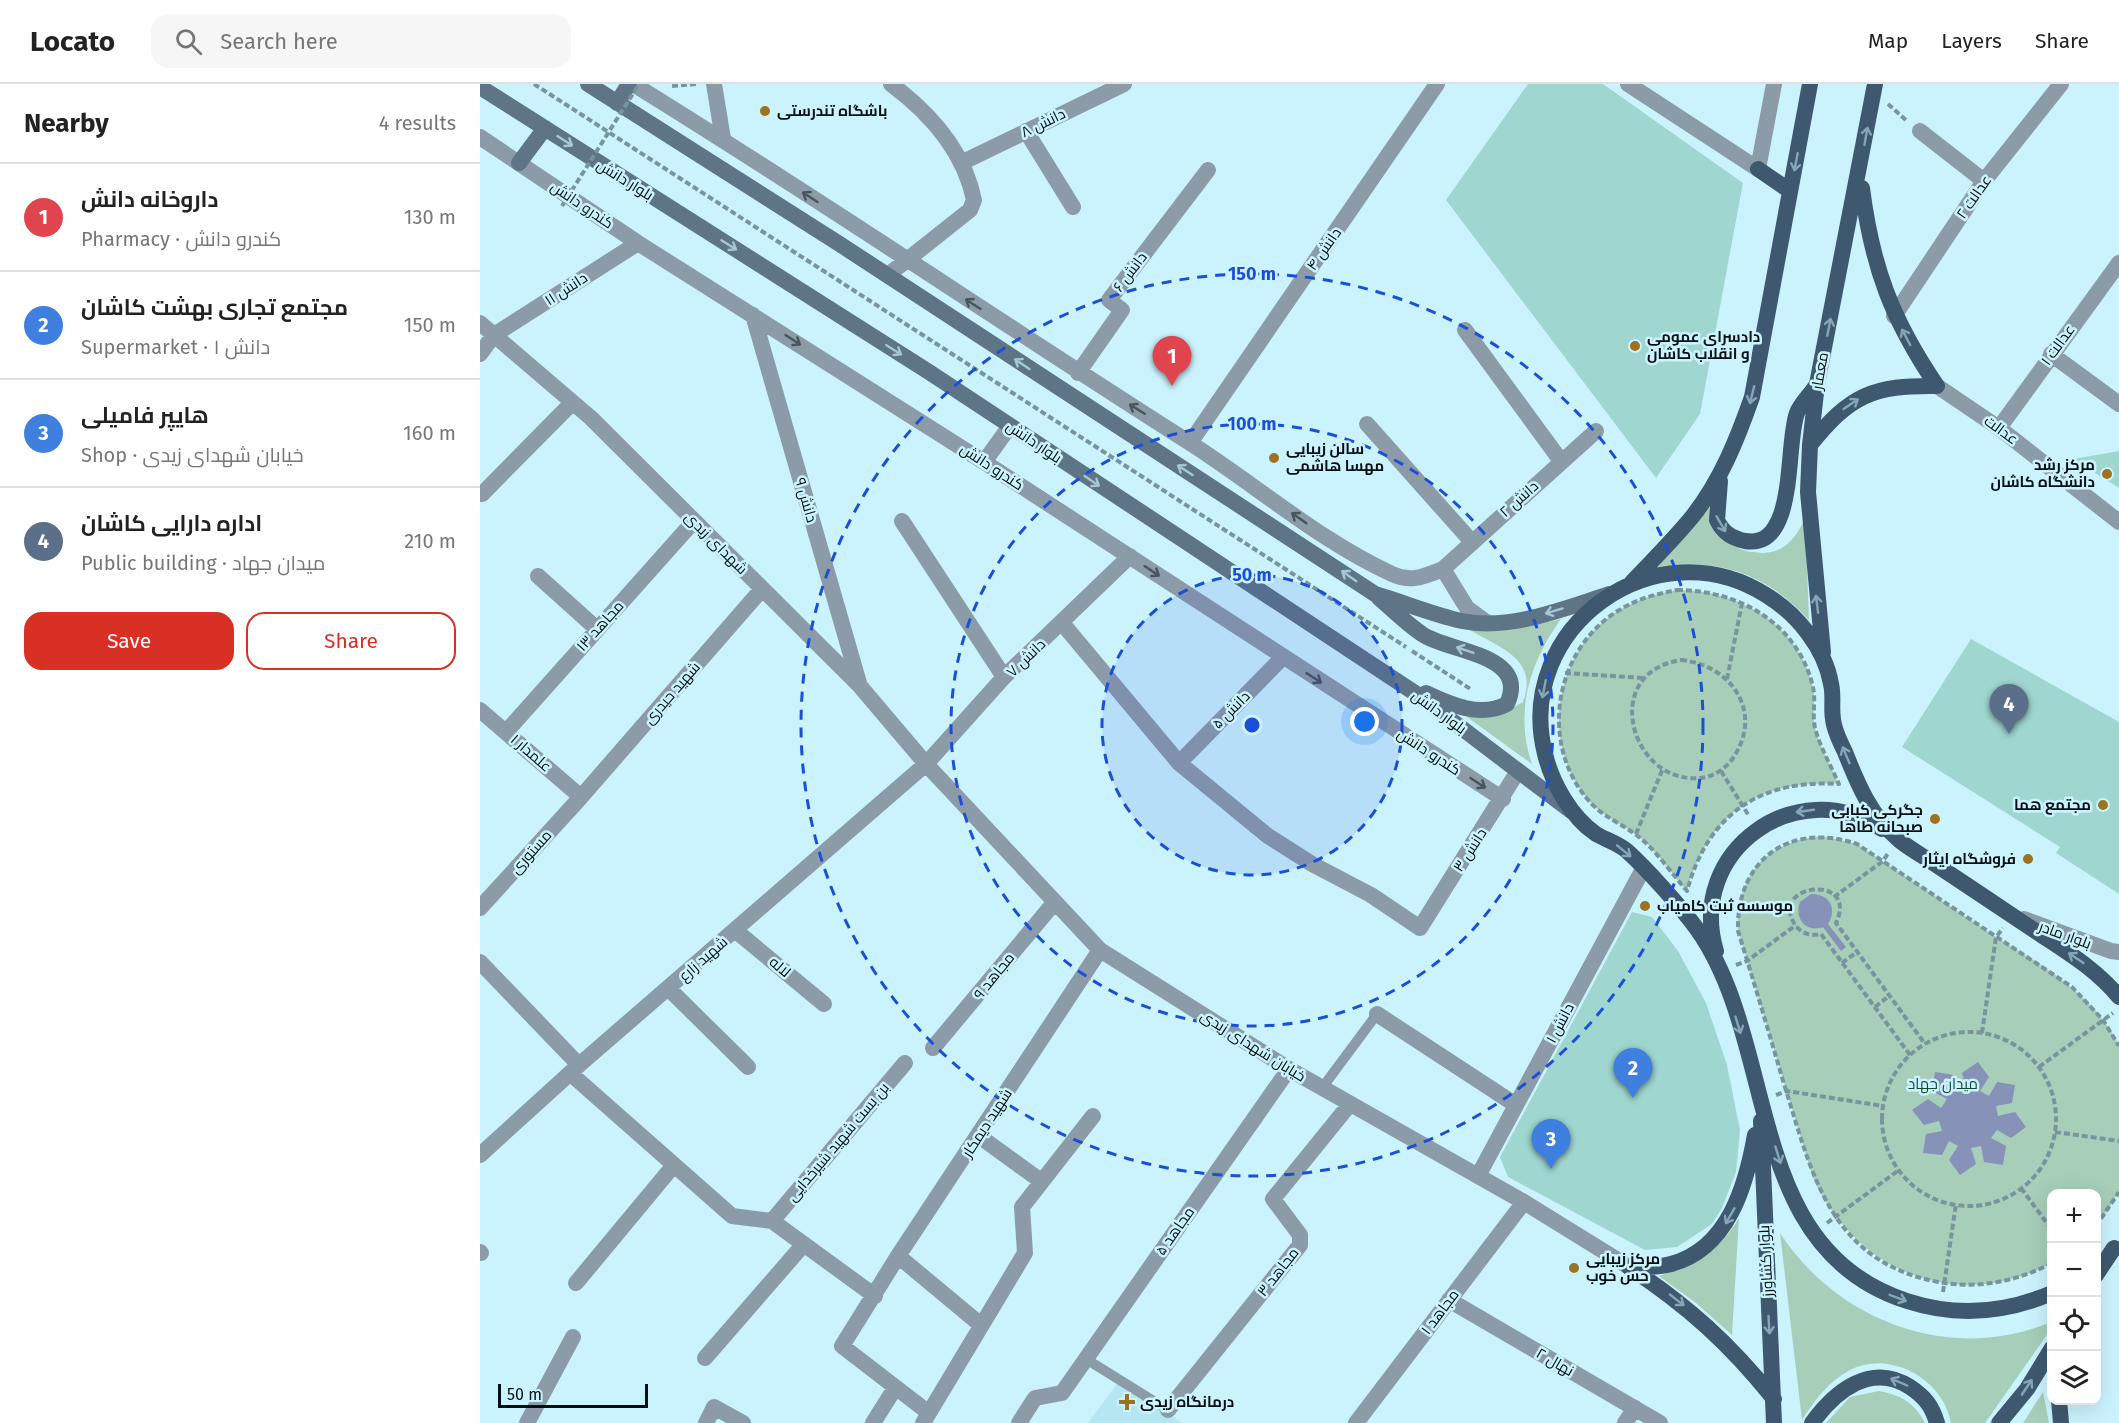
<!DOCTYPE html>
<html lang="en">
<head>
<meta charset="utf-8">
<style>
	:root { --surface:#fff; --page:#f6f6f6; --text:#222; --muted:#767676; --line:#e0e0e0; --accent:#d93025 }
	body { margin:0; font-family:"Fira Sans",Cairo,sans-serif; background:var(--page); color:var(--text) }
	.controls { position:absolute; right:18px; bottom:18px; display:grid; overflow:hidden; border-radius:12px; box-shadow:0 6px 24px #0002 }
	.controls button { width:54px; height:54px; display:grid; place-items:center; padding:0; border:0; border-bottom:2px solid var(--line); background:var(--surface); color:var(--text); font:30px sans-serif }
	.scale { position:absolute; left:18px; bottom:15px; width:150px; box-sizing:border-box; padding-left:6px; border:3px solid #020f12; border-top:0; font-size:16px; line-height:21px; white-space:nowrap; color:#020f12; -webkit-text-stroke:4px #cbf3fe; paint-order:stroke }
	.you { position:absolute; left:885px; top:638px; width:21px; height:21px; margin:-15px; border:4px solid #fff; border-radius:50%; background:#1a73e8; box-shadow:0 0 0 9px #1a73e833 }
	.badge { display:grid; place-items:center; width:39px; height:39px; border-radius:50%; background:var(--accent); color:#fff; font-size:20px; font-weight:700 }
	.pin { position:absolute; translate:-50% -50px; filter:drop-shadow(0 2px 3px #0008) }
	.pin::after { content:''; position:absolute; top:32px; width:21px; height:18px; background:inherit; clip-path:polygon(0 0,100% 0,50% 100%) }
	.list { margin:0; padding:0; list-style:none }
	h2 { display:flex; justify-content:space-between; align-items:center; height:78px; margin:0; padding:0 24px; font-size:26px }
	h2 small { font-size:20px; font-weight:400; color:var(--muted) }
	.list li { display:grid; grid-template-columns:39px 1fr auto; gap:18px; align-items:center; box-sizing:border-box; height:108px; padding:0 24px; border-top:2px solid var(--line) }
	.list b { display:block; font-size:22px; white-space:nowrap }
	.list p { margin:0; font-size:20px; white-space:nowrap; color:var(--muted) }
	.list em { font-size:20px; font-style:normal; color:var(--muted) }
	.actions { display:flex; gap:12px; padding:18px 24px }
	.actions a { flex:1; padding:14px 0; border:2px solid var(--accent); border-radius:18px; text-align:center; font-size:21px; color:var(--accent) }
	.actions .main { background:var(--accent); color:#fff }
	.icon { flex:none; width:33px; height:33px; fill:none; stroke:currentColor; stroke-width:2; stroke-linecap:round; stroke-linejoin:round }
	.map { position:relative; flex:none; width:1639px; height:1339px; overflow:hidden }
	header { display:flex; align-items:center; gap:36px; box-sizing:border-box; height:84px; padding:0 30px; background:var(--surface); border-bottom:2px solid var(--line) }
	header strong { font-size:28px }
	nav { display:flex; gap:33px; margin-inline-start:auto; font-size:21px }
	.search { width:420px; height:54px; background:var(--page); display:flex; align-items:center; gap:15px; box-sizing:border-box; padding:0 21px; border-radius:18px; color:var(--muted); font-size:22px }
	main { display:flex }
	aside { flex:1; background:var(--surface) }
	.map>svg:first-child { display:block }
	.built { fill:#b5e7f3 }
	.green { fill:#a6ceb8 }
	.water { fill:#8692b7 }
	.building { fill:#9fd6d0 }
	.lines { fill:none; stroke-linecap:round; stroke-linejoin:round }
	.path { stroke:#78959d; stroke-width:4; stroke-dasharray:6 3; stroke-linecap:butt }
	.service { stroke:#8c9ba8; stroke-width:10 }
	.minor { stroke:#8c9ba8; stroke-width:16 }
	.tertiary { stroke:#8c9ba8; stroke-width:16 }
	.secondary { stroke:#5e7587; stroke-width:16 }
	.primary { stroke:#3e596f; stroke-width:16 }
	.path-bridge { stroke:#78959d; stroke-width:4; stroke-dasharray:6 3; stroke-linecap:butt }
	.oneway { stroke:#84a6b6 }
	.oneway2 { stroke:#a5c7d4 }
	.oneway3 { stroke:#47555d }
	.ring { fill:none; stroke:#1d4ed8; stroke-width:3; stroke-dasharray:10 8 }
	.poi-dot { fill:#9d7321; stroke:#cbf3fe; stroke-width:2 }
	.labels { text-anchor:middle; stroke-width:5; stroke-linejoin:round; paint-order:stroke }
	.poi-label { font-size:15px; font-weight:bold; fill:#020f12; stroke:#cbf3fe; text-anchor:start }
	.street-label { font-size:15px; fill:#020f12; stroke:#cbf3fe }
	.park-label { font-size:15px; fill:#134a33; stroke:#cbf3fe }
	.centre { fill:#1d4ed8; stroke:#cbf3fe; stroke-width:3 }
	.ring-label { font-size:18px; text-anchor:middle; font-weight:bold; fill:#1d4ed8; stroke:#cbf3fe; stroke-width:5; stroke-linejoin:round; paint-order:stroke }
</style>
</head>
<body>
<header>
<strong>Locato</strong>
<div class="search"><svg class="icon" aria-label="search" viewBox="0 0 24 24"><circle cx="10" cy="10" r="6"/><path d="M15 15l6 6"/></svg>Search here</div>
<nav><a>Map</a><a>Layers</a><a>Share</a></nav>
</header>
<main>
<aside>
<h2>Nearby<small>4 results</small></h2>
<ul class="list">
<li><span class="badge" style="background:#e0444e">1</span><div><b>داروخانه دانش</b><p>Pharmacy · کندرو دانش</p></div><em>130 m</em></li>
<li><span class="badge" style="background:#3f7fe0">2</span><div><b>مجتمع تجاری بهشت کاشان</b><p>Supermarket · دانش ۱</p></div><em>150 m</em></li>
<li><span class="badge" style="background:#3f7fe0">3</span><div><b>هایپر فامیلی</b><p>Shop · خیابان شهدای زیدی</p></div><em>160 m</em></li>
<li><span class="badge" style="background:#5c6f8a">4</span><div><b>اداره دارایی کاشان</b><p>Public building · میدان جهاد</p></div><em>210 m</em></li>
</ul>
<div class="actions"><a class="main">Save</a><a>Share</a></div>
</aside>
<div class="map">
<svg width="1639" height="1339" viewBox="0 0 1639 1339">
	<rect width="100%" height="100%" fill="#cbf3fe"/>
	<path class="built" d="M639 1297 703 1339H608Z"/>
	<path class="green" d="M1232 416C1237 427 1248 455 1256 462 1261 466 1269 468 1274 468 1301 473 1314 457 1325 435L1329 536C1288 491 1239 473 1178 483Z
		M1197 506C1258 506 1318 539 1333 603 1336 616 1332 631 1335 644 1340 663 1351 682 1359 700 1280 695 1228 730 1207 807 1192 790 1173 762 1155 750 1131 733 1117 731 1099 704 1060 645 1080 560 1141 525 1159 514 1177 510 1197 506Z
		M1081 535C1050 578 1034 628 1052 680L983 630 1020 631 1043 618C1059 575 1020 564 990 546L1039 544Z
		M1342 752 1377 760C1419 788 1461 816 1503 844 1552 877 1613 906 1639 962V1108L1617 1142 1616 1110H1572V1179C1478 1230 1376 1188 1333 1094L1258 847C1256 791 1286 757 1342 752Z
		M1259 1134 1252 1251 1216 1219 1179 1192C1218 1179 1237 1169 1259 1134Z
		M1300 1149C1358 1238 1471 1280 1571 1238V1245L1505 1339H1471C1464 1296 1410 1265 1370 1286 1348 1298 1335 1316 1322 1336Z
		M1399 1307C1421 1311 1435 1319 1445 1339H1346L1370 1313Z
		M1563 1308 1569 1339H1543Z"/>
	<path class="water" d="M1331 810C1349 810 1358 824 1348 840L1366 863 1361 867 1343 843C1326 849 1314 835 1320 818Z
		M1498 978 1509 993 1500 1007 1509 1012 1517 998 1535 1001 1532 1019 1516 1022 1518 1032 1535 1028 1546 1043 1531 1054 1517 1046 1511 1054 1526 1062 1523 1081 1504 1078 1501 1062 1491 1064 1496 1080 1480 1091 1469 1076 1478 1062 1469 1057 1462 1071 1443 1069 1446 1050 1462 1047 1459 1037 1444 1041 1432 1026 1448 1015 1461 1024 1467 1015 1452 1007 1455 988 1474 991 1477 1008 1487 1005 1482 989Z"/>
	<path class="building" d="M1048 0H1123L1263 99 1220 330 1176 394 966 116Z
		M1639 367V404L1593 375Z
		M1491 555 1639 638V810L1576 769 1580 763 1422 663Z
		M1152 828 1172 833 1198 867 1226 919 1247 981 1260 1046 1256 1088 1242 1124 1232 1140 1197 1163 1165 1166 1028 1093 1020 1073Z"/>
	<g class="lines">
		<path class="path" d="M54 0 926 563
			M192 2 217 0
			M1408 20 1427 37
			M1197 506C1258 506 1318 539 1333 603 1336 616 1332 631 1335 644 1340 663 1351 682 1359 700 1280 695 1228 730 1207 807 1192 790 1173 762 1155 750 1131 733 1117 731 1099 704 1060 645 1080 560 1141 525 1159 514 1177 510 1197 506Z
			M932 567 992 606
			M1201 576C1252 581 1284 629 1253 674 1247 683 1237 690 1227 693 1153 708 1116 589 1201 576Z
			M1085 589 1164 594
			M1247 595 1262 519
			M1241 687 1269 732
			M1156 750 1183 684
			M1354 813 1403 777 1409 768
			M1362 879 1377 868
			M1256 881 1267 877 1316 841
			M1395 923 1409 912
			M1402 1035a87 87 0 1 1 174 0a87 87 0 1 1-174 0Z
			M1502 949 1516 853 1523 844
			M1430 971 1341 850C1331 852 1322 850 1316 842 1285 800 1380 788 1356 839L1445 960
			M1559 983 1633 929
			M1296 1011 1307 1007 1403 1022
			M1575 1048 1639 1057
			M1541 1104 1572 1146
			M1347 1139 1419 1086
			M1616 1142 1639 1108
			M1572 1179C1536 1198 1497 1205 1458 1198 1349 1177 1332 1089 1304 1000 1289 949 1274 898 1258 847 1256 776 1310 737 1377 760L1592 903 1623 936 1639 962
			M1463 1208 1476 1120"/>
		<path class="service" d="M842 1004 897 930
			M606 1275 688 1326"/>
		<path class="minor" d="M153 0C340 115 521 239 707 357 775 400 838 456 912 490 931 499 945 492 963 485L1116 347
			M1148 0 1278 85 1294 0
			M546 47 593 123
			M1440 47 1504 97
			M0 53 158 159 504 378 1023 715
			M481 79 644 0
			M408 191 490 126 494 116C484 67 450 29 411 0
			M273 231 379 599
			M1414 232 1504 97 1581 0
			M0 239 111 334 379 601 446 680 620 866 809 985 1044 1118 1149 1183
			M985 246 1081 377
			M0 270 14 251 158 159
			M1571 270 1639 320
			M598 289 642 226 629 216 728 86
			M1457 302 1519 344 1639 438
			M887 340 992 458
			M1519 344 1639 179
			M710 359 957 0
			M504 378 530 342
			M2 410 92 319
			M422 437 524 593
			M963 485 987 524 1006 538
			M58 492 117 545
			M582 539 699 679 788 752 832 780 891 811 940 844 1038 687
			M0 626 101 713
			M26 648 214 437
			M699 679 803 573
			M0 824 101 713 282 505
			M256 847 344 920
			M0 878 99 981
			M188 904 268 983
			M897 930 1036 1021
			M453 964 574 819
			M91 990 252 1132 292 1137 395 1212
			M499 1052 561 1097
			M0 1071 99 981 446 680 524 593 650 472
			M998 1092 1163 785
			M292 1137 425 979
			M0 1168 1 1169
			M418 1172 501 1241
			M96 1199 194 1081
			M969 1216 1180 1339
			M225 1274 324 1160
			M688 1326 820 1161V1151L793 1115 870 1020
			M449 1329 545 1169 542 1123 613 1032
			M47 1339 93 1253
			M226 1339 234 1323 263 1339
			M393 1339 415 1304
			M443 1339 449 1329 362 1262 418 1172 620 866
			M539 1339 555 1314 582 1309 809 985
			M876 1339 1044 1118
			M1145 1339 1155 1324"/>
		<path class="tertiary" d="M234 0 243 55
			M1544 835 1631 867 1639 868"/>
		<path class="secondary" d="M108 0 358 159 895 510C923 518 953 531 982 537 1031 547 1085 524 1130 510
			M0 3 449 288 938 611 1091 727
			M137 19 149 0
			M39 79 65 44
			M899 514C913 526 927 540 942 550 967 568 1050 569 1027 620 1001 634 971 621 946 609"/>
		<path class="primary" d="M1278 85 1310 107
			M1382 104C1392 183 1412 236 1457 302
			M1330 361C1370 311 1393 301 1457 302
			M1240 397 1237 436C1243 449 1252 454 1265 457 1318 466 1305 360 1317 329 1320 320 1330 311 1335 303
			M1152 498C1172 477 1193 456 1212 433 1240 398 1257 356 1272 313L1330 0
			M1343 568 1328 408 1330 361 1337 300 1395 0
			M1236 867C1206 767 1317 688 1402 745
			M1281 1037 1294 1339
			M1149 1183C1162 1183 1177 1184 1191 1180 1248 1165 1266 1102 1275 1051
			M1149 1183C1208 1222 1250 1260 1294 1315
			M1616 1191 1634 1164
			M1572 1209C1525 1229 1476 1233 1427 1217 1262 1164 1300 961 1217 845 1201 823 1166 784 1147 767 1138 759 1126 756 1116 750 1091 733 1072 699 1065 670 1033 543 1176 441 1286 511 1317 530 1345 564 1351 600 1354 612 1351 624 1353 635 1354 646 1360 658 1365 668 1378 701 1391 732 1419 756 1430 765 1443 772 1455 780 1489 803 1523 825 1557 848 1587 868 1616 885 1639 913
			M1579 1316 1581 1339
			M1332 1339C1355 1307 1391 1278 1430 1303 1445 1313 1452 1322 1457 1339
			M1519 1339 1547 1305 1572 1264"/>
		<path class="path-bridge" d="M82 122 159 0"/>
	</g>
	<defs><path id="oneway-shaft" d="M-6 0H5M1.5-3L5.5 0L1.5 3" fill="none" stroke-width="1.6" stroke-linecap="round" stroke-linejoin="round" transform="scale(1.5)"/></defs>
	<g class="oneway">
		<use href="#oneway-shaft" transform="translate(1386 52) rotate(-80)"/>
		<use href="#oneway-shaft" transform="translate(1316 78) rotate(101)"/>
		<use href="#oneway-shaft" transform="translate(1349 243) rotate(-79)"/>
		<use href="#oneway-shaft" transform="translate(1426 253) rotate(-118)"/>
		<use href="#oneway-shaft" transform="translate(1272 311) rotate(104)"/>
		<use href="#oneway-shaft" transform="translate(1371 320) rotate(-34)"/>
		<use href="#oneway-shaft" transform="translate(1241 440) rotate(60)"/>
		<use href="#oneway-shaft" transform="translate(1337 520) rotate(-97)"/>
		<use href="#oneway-shaft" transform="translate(1064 605) rotate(101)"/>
		<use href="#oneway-shaft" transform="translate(1366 671) rotate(-113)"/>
		<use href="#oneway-shaft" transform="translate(1325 727) rotate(172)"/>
		<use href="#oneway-shaft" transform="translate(1144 767) rotate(39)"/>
		<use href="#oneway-shaft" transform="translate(1596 874) rotate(-146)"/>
		<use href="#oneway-shaft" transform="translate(1258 941) rotate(73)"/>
		<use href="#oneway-shaft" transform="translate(1298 1071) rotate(73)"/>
		<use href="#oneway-shaft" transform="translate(1250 1132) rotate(120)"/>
		<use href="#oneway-shaft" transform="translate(1418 1214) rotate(21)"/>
		<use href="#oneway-shaft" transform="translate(1197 1216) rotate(38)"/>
		<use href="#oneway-shaft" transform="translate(1289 1241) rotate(87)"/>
		<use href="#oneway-shaft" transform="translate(1419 1298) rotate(-157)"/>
		<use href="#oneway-shaft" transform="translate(1547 1303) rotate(-56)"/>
	</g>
	<g class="oneway2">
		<use href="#oneway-shaft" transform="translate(85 57) rotate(33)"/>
		<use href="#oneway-shaft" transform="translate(249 161) rotate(32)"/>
		<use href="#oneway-shaft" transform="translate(414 266) rotate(32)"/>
		<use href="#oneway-shaft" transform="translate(542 280) rotate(-146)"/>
		<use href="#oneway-shaft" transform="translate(705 386) rotate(-147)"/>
		<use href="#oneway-shaft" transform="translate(612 397) rotate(34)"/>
		<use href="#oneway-shaft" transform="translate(869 492) rotate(-145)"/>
		<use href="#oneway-shaft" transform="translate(1074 527) rotate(163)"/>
		<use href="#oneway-shaft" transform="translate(985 566) rotate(-161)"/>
	</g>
	<g class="oneway3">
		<use href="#oneway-shaft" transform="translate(330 113) rotate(-147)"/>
		<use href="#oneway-shaft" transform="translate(493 220) rotate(-147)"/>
		<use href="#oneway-shaft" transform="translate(313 256) rotate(33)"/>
		<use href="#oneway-shaft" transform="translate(657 325) rotate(-148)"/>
		<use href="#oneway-shaft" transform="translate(819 434) rotate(-145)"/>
		<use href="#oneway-shaft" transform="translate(672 487) rotate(34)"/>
		<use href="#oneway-shaft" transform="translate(834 594) rotate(33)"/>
		<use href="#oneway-shaft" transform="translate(998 699) rotate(33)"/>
	</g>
	<circle cx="772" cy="641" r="150" fill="#1d4ed8" fill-opacity=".12"/>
	<g class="ring">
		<circle cx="772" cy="641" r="150"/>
		<circle cx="772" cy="641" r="301"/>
		<circle cx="772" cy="641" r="451"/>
	</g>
	<g class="poi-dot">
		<circle cx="285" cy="27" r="6"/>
		<circle cx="1155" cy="262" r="6"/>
		<circle cx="794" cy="374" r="6"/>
		<circle cx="1627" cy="390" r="6"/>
		<circle cx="1623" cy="721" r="6"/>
		<circle cx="1455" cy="735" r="6"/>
		<circle cx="1548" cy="775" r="6"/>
		<circle cx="1165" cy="822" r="6"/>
		<circle cx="1094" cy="1184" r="6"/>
		<path d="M644 1309h6v6h6v6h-6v6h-6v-6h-6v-6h6z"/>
	</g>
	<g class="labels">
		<g class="poi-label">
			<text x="297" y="32">باشگاه تندرستی</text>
			<text x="1167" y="258">دادسرای عمومی<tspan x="1167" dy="17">و انقلاب کاشان</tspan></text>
			<text x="806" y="370">سالن زیبایی<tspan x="806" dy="17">مهسا هاشمی</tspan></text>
			<text x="1615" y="386" text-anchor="end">مرکز رشد<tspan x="1615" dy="17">دانشگاه کاشان</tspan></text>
			<text x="1611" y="726" text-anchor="end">مجتمع هما</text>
			<text x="1443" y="731" text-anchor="end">جگرکی کبابی<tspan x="1443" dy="17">صبحانه طاها</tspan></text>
			<text x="1536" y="780" text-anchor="end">فروشگاه ایثار</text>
			<text x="1177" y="827">موسسه ثبت کامیاب</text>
			<text x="1106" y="1180">مرکز زیبایی<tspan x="1106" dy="17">حس خوب</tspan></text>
			<text x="660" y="1323">درمانگاه زیدی</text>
		</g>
		<g class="street-label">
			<text transform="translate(563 39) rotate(-26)" y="5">دانش ۸</text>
			<text transform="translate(145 96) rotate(32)" y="5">بلوار دانش</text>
			<text transform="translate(1494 113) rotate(-55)" y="5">عدالت ۲</text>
			<text transform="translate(102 121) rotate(34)" y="5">کندرو دانش</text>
			<text transform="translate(844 165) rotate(-55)" y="5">دانش ۴</text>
			<text transform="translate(650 188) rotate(-53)" y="5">دانش ۶</text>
			<text transform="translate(86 205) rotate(-33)" y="5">دانش ۱۱</text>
			<text transform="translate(1578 261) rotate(-54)" y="5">عدالت ۱</text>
			<text transform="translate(1340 287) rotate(-80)" y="5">معمار</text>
			<text transform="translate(1521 346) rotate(36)" y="5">عدالت</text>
			<text transform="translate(554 358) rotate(34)" y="5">بلوار دانش</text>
			<text transform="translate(512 383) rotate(33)" y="5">کندرو دانش</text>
			<text transform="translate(1039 415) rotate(-42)" y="5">دانش ۲</text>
			<text transform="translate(326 416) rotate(74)" y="5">دانش ۹</text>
			<text transform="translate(236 459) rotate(45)" y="5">شهدای زیدی</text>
			<text transform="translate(120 542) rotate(-48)" y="5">مجاهد ۱۳</text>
			<text transform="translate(546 574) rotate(-44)" y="5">دانش ۷</text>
			<text transform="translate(192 609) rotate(-49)" y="5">شهید حیدری</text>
			<text transform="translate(751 626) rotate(-45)" y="5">دانش ۵</text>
			<text transform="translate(959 628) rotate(36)" y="5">بلوار دانش</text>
			<text transform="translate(949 668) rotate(33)" y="5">کندرو دانش</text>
			<text transform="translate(51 669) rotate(41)" y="5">علمدار ۱</text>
			<text transform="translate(990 766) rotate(-57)" y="5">دانش ۳</text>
			<text transform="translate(51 768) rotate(-48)" y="5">مستوری</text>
			<text transform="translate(1585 851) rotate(20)" y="5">بلوار مادر</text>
			<text transform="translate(223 875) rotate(-41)" y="5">شهید زارع</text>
			<text transform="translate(300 883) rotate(40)" y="5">لاله</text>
			<text transform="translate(514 892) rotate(-51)" y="5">مجاهد ۹</text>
			<text transform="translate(1080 939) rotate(-62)" y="5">دانش ۱</text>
			<text transform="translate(773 962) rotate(32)" y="5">خیابان شهدای زیدی</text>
			<text transform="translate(507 1039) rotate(-57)" y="5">شهید دیمکار</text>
			<text transform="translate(358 1058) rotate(-50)" y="5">بن بست شهید شیرخدایی</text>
			<text transform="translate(695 1147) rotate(-55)" y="5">مجاهد ۵</text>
			<text transform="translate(1286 1177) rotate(-93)" y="5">بلوار کشاورز</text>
			<text transform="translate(798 1188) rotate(-52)" y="5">مجاهد ۳</text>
			<text transform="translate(960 1228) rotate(-53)" y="5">مجاهد ۱</text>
			<text transform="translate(1075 1278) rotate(30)" y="5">نهال ۲</text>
		</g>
		<g class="park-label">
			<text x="1463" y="1005">میدان جهاد</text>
		</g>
	</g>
	<circle cx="772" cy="641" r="9" class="centre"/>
	<g class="ring-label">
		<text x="772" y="196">150 m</text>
		<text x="772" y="346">100 m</text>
		<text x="772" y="497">50 m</text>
	</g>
</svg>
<div class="controls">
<button>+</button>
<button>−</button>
<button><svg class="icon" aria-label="locate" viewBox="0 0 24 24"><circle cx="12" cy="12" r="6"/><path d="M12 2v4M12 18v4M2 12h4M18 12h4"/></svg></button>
<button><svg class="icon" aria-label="layers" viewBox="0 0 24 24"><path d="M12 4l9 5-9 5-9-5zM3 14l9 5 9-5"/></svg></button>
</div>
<div class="scale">50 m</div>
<div class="you"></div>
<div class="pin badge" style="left:692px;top:302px;background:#e0444e">1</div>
<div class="pin badge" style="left:1153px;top:1014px;background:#3f7fe0">2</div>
<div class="pin badge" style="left:1071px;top:1085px;background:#3f7fe0">3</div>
<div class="pin badge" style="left:1529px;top:650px;background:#5c6f8a">4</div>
</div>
</main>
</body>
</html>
